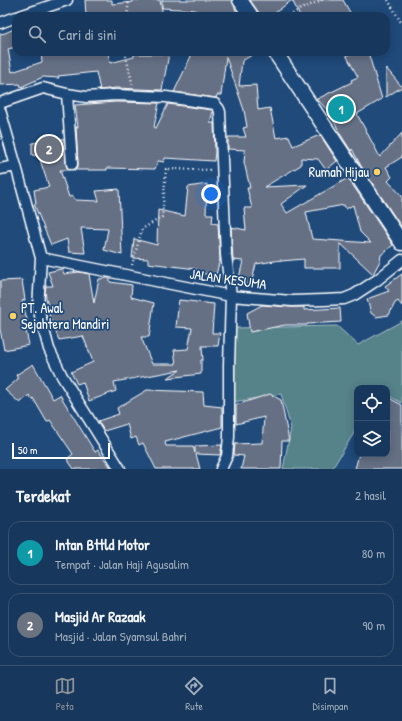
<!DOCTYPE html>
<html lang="id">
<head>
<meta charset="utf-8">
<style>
	:root { --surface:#17385c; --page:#244365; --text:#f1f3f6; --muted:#9eacbb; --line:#365272; --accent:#8c9099 }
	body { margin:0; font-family:"Patrick Hand",sans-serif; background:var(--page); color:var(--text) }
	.controls { position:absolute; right:12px; bottom:12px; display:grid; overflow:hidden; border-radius:8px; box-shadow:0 2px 10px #0003 }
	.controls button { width:36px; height:36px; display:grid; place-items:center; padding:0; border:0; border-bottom:1px solid var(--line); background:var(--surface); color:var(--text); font:20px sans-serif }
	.scale { position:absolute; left:12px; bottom:10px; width:98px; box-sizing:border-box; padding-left:4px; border:2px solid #fff; border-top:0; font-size:11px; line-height:14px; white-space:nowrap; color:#fff; -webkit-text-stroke:3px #1f4a7a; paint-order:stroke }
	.you { position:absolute; left:211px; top:194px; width:14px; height:14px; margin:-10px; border:3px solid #fff; border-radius:50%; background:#1a73e8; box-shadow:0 0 0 6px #1a73e833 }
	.badge { display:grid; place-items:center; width:26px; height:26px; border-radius:50%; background:var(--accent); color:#fff; font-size:13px; font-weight:700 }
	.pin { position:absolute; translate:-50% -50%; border:2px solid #fff; box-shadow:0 1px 4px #0006 }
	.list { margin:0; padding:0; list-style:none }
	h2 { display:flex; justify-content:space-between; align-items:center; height:52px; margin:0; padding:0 16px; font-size:17px }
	h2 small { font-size:13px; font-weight:400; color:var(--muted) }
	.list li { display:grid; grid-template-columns:26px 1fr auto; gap:12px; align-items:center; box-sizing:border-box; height:64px; margin:0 8px 8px; padding:0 8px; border:1px solid var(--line); border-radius:12px }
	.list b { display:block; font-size:15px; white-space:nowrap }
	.list p { margin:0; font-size:13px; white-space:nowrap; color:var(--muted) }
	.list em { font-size:13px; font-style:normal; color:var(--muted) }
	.icon { flex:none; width:22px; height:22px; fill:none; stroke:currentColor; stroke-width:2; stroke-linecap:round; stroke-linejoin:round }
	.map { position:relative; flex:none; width:402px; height:469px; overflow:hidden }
	.search { position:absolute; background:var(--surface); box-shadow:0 2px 10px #0003; left:12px; right:12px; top:12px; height:44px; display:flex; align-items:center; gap:10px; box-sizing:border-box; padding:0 14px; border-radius:12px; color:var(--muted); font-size:15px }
	.sheet { height:196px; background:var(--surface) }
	nav { display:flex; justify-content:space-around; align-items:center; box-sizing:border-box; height:56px; border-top:1px solid var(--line); background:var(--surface); font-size:11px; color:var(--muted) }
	nav a { display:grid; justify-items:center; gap:2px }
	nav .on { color:var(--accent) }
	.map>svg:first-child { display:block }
	.green { fill:#57828a; stroke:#abc0c4 }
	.building { fill:#656f85; stroke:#fff; fill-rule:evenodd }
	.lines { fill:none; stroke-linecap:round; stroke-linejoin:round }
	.street-casing { stroke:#fff; stroke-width:13 }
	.secondary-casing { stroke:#fff; stroke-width:17 }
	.path { stroke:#fff; stroke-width:2.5; stroke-dasharray:1 3; stroke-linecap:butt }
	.street { stroke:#1f4a7a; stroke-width:10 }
	.secondary { stroke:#1f4a7a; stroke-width:14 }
	.poi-dot { fill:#ffd166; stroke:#1f4a7a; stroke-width:1.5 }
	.labels { text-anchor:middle; stroke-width:3.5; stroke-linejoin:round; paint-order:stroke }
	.poi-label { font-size:14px; fill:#fff; stroke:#1f4a7a; text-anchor:end }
	.street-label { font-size:14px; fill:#fff; stroke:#1f4a7a }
</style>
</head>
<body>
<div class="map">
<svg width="402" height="469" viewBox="0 0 402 469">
	<rect width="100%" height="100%" fill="#1f4a7a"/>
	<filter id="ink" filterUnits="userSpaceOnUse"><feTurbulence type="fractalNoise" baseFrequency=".025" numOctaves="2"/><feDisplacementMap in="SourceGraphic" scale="8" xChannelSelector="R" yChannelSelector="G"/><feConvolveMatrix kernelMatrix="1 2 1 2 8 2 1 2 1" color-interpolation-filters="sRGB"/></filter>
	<g filter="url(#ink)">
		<path class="green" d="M402 321V403L387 395V388H357V428L332 469H283L291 428 281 394 233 402 235 328 337 326 358 345Z"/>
		<path class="building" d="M85 0H112V4L133 2V0H160L163 16H86Z
			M162 0H232L238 16H198L196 10 162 8Z
			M250 0H343L352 16H300L292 0 271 16H261Z
			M16 28V47L8 49 12 72 42 62 41 52H108L110 63 134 57V54H169L162 90 116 88 100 90 96 72 58 76 59 78 43 77 21 87 20 84 0 85V34L5 33Z
			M193 52H257L242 61 239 86 256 85 258 110 270 108 276 138 289 136 293 146 320 135 337 161 326 170 318 159 301 158V165L264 187 307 185 281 204 287 213 348 178 393 245 381 255 380 261 373 274 340 243V268H304V259L281 261V260L256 264 251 285 238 282 243 261 233 260 231 227 246 230 244 208H252L247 188H250L244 162 245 150 228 149V137H246L243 128 247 127 244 110 226 57 221 95H217L216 98 174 92ZM344 205 346 209 353 205 360 232 371 243 312 239 306 212Z
			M358 52H368L382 99 357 114 380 157 402 133V157L386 167 392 177 388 181 402 196V228L361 166 352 149 351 151 337 129H338L329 112 317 99 352 82 351 80 358 77 346 55Z
			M386 68 402 87 386 97Z
			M116 102 159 103 154 127 156 128 168 104 212 110 213 111 210 123H214L215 152 214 161 165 158 164 162 158 161 155 169 107 168V170H74L78 167V164L76 127H78L75 105Z
			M43 137 64 139 66 164 67 168 70 170H60L69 197 73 196 75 200 99 201 96 191 119 189 122 255 104 250 108 229 81 228 85 253 69 252 67 239 51 245 34 204H36L34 190 49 187 41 163 40 156 32 155V143L43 142Z
			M207 184 206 214H213L212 223 218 224 220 259 216 275 195 273 196 269 148 263V259L132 258 134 239 157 245 158 210 185 216 188 187Z
			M61 269H62L64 274 79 272 89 274 94 303 99 279 107 278H110V282L132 285 131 297 154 303 149 337H141L152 364H176L174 350 188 349 192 328 176 327 179 300 214 304 212 333H220L218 346H202L203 360H201V374L167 378 180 370 114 382 116 391 89 401 83 382 77 384 71 372 93 362 83 336 59 340 50 318 45 292 46 286H53L48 272Z
			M402 274V306L398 301 395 303 389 315 376 317 371 313 367 299 389 291 385 286Z
			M22 280 25 300 22 301 27 319V325L25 326 29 345 4 350 0 329V281Z
			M262 305 291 307H304V310L340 308 341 322 307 324V325H285L250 332 247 313Z
			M33 364 53 399 60 395 95 452 98 450 112 469H74L67 459 73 454 50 420 47 422 33 398 31 399 29 395 20 403 5 390 18 379 16 375Z
			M147 390 203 392 204 405 222 407V427L165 442 166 446H193L195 453V446L222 445 220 455 196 454 200 469H156L143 443 139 445 136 437 131 439 127 424 104 431 98 421 119 414 117 408Z
			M270 394 281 400 289 441H282L281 469H241L244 456 234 455 235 444 262 443 264 417 236 424V405Z
			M387 397 402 405V469H355L359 454H387Z"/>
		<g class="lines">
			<defs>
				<path id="street" d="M20 16 67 0
					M0 23 16 17
					M67 94 72 164
					M0 103 43 88 67 94 86 97 116 95 166 97 215 104 219 109 220 112 226 255 231 296 229 365V437L227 456 221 469
					M0 110 16 166 41 258 38 308 49 349 62 376 120 469
					M0 169 16 166
					M41 258 231 296 292 301 324 300 344 299 354 295 377 280 402 260"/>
				<path id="secondary" d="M240 0 251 16
					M275 52 402 243"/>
			</defs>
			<use href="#street" class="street-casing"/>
			<use href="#secondary" class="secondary-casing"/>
			<path class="path" d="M388 0 402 24
				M127 16 129 0
				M289 16 301 9 322 0
				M125 52 132 82V85
				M132 265 142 229 162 217 166 169 212 170"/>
			<use href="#street" class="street"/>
			<use href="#secondary" class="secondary"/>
		</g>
	</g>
	<g class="poi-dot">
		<circle cx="377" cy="172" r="4"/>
		<circle cx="13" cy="316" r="4"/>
	</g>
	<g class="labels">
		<g class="poi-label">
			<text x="369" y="177">Rumah Hijau</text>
			<text x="21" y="313" text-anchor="start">PT. Awal<tspan x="21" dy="16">Sejahtera Mandiri</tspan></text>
		</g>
		<g class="street-label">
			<text transform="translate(228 279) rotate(8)" y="5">JALAN KESUMA</text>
		</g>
	</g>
</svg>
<div class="controls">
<button><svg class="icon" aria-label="locate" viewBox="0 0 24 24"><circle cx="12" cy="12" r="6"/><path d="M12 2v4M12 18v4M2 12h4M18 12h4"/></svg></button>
<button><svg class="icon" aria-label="layers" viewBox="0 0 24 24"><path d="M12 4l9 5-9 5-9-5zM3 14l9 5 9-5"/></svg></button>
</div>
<div class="scale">50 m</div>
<div class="you"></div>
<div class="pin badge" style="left:341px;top:109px;background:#0f9aa8">1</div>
<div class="pin badge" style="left:49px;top:149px;background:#6b7280">2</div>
<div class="search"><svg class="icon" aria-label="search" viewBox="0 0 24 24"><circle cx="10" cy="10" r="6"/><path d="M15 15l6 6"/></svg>Cari di sini</div>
</div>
<section class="sheet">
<h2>Terdekat<small>2 hasil</small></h2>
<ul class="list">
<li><span class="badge" style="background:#0f9aa8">1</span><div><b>Intan Bttld Motor</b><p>Tempat · Jalan Haji Agusalim</p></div><em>80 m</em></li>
<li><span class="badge" style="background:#6b7280">2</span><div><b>Masjid Ar Razaak</b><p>Masjid · Jalan Syamsul Bahri</p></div><em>90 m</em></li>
</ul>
</section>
<nav>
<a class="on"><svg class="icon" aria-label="map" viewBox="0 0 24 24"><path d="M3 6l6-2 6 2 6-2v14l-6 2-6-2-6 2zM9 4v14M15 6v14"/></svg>Peta</a>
<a><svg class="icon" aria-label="directions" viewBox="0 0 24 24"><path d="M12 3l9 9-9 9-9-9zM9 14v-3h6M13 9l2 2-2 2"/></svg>Rute</a>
<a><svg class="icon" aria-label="saved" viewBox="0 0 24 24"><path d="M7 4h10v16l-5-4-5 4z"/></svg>Disimpan</a>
</nav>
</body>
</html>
